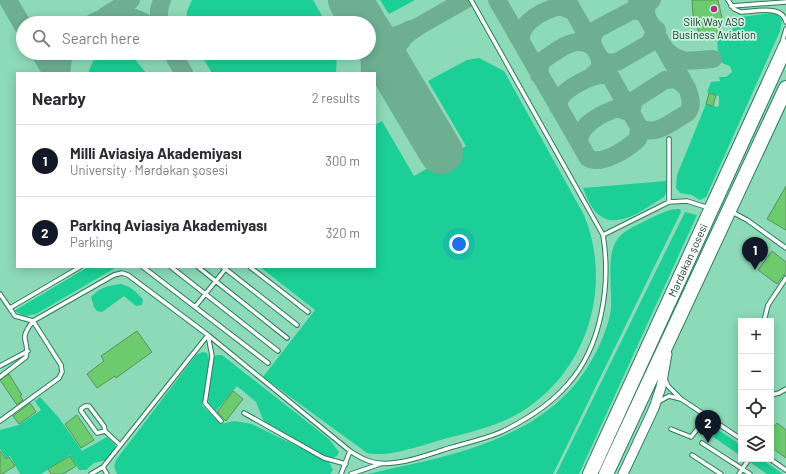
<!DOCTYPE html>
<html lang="en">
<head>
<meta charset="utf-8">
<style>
	:root { --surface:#fff; --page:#f7f7f7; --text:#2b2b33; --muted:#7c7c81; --line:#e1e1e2; --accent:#111827 }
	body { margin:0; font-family:Barlow,sans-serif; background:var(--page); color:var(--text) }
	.controls { position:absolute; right:12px; bottom:12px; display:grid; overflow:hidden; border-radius:0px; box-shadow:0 2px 10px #0003 }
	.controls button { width:36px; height:36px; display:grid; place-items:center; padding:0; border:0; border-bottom:1px solid var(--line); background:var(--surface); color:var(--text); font:20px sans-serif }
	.you { position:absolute; left:459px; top:244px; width:14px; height:14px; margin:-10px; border:3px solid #fff; border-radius:50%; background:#1a73e8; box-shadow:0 0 0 6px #1a73e833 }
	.badge { display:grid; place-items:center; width:26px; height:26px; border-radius:50%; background:var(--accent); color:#fff; font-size:13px; font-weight:700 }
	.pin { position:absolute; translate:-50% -33px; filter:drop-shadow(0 1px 2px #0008) }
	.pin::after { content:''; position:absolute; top:21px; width:14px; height:12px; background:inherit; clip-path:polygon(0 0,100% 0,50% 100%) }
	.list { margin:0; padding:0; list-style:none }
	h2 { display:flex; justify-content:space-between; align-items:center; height:52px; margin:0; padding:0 16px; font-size:17px }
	h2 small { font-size:13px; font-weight:400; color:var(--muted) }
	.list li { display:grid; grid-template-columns:26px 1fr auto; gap:12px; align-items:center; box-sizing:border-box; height:72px; padding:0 16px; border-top:1px solid var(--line) }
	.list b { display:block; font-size:15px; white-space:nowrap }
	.list p { margin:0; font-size:13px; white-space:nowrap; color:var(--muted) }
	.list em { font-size:13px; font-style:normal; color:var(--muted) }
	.icon { flex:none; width:22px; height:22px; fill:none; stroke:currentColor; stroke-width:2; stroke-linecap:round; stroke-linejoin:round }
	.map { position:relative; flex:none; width:786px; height:474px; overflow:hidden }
	.search { position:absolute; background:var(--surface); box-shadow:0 2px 10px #0003; left:16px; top:16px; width:360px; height:44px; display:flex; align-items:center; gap:10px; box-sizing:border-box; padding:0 14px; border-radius:22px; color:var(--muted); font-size:15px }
	.panel { position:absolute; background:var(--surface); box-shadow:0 2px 10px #0003; left:16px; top:72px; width:360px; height:196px; border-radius:0px }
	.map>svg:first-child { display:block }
	.green { fill:#1ccf96 }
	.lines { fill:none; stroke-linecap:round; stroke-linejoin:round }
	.taxiway { stroke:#6eaf92; stroke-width:18 }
	.runway { stroke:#6eaf92; stroke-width:44 }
	.building { fill:#6bcb6d; stroke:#5e915e }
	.service-casing { stroke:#2b7c5d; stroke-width:5.5 }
	.tertiary-casing { stroke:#2b7c5d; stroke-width:11 }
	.motorway-casing { stroke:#2b7c5d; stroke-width:16 }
	.service { stroke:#fff; stroke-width:3.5 }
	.tertiary { stroke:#fff; stroke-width:9 }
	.motorway { stroke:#fff; stroke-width:14 }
	.poi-dot { fill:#ae3384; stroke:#ccf2e0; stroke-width:1.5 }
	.labels { text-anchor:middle; stroke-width:3.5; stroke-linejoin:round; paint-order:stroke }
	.poi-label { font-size:11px; fill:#1f4032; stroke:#ccf2e0 }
	.street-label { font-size:11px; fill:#1f4032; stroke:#ccf2e0 }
</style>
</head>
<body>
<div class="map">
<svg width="786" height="474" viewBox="0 0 786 474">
	<rect width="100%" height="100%" fill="#8cdab7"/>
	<path class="green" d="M192 0H313L326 23H186L187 11Z
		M380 0H415L389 14Z
		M772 13 777 14 782 20 780 31 706 197 700 200 692 195 680 193 676 188 677 175 706 104 717 107 719 105V96L707 92 711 82 720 81 719 77H726L732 72 730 66 722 63C719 54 715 46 719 37L725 41 740 17Z
		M102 53H130L146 73H88L94 59Z
		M200 53H337L336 73H212Z
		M479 58 504 71 584 215C613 286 588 371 521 412 498 426 470 432 444 439 423 445 387 458 367 453L263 377 315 310 260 267H375V125L382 121 414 176 466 146 428 81 467 60Z
		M666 181 667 190 664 197C645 208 614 235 594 210 589 204 586 195 583 188Z
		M680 209 681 212 553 474H367C445 457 541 441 587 368 597 353 610 325 611 307 612 289 607 259 615 243 622 230 636 226 649 219 658 215 669 208 680 209Z
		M685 212 697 215 579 474H556Z
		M88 267H117L36 314 25 316 14 311Z
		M121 284C130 286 137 292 143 300L142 305 136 306 124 296 102 312 97 311 94 307 91 297C99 288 109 285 121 284Z
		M203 352 207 353 210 362 202 405 221 424 234 421 252 424 329 462 333 470 330 474H117L114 467 116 460 196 355Z
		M217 355H222L329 439 339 452 337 456 332 458 324 455 264 422 256 402 237 386 216 411 209 406 208 398 214 357Z
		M40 397 59 418 82 451 107 437 115 445V449L107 460 94 463 86 470H79L70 455 41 474H20L10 456 6 458 0 449V430L19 425 41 410 35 401Z
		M708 423 741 445V456L703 430Z
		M753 459H761L783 474H767L750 462Z"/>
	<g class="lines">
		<path class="taxiway" d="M8 0 23 26
			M497 0 588 158C602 166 627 149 638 139L639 127 567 0
			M637 0 687 88C690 96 694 106 687 113 673 121 655 138 639 127
			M105 16 131 0
			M92 23C110 13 128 13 146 23
			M159 23V10L162 0
			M369 31C385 40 396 37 411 29
			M369 31 370 73
			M521 41C519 22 544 10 560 6L573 11
			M593 47 592 37 597 29 633 10 642 12 647 17C645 9 646 5 652 0
			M666 50C680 65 694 60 713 59
			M40 53 52 73
			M172 53 184 73
			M61 73 64 53
			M539 75 540 65 542 61C556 51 577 33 593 47
			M375 76 406 35 419 26 465 0
			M592 76 600 68V58L607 63 617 62 650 43 654 34 653 27 657 30
			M558 107 560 98C567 88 592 74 604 75
			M579 142C579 124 603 113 618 108L631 113 634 100 665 80 677 79 687 88"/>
		<path class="runway" d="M350 0 364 23
			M369 31 441 152"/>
	</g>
	<path class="building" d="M692 0H718L722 18 719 37 701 38 693 15Z
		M709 93 716 95 713 106 706 104Z
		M786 186V230L767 219Z
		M772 251 786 262V272L777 284 758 270Z
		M137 331 152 352 116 378 115 376 97 388 87 374 104 361 101 356Z
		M9 374 22 395 20 396 23 400 17 405 0 380Z
		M233 391 243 399 226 421 217 412Z
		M30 403 36 412 19 424 13 416Z
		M77 415 94 440 81 448 65 424Z
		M777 423 786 430V458L771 447V431Z
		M0 451 6 459 9 457 15 466 2 474H0Z
		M70 456 76 466 63 474H51L48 469Z"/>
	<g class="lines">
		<defs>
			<path id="service" d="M728 0 734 9 741 12C754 12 782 4 786 22
				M731 6 786 2
				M782 43 786 29
				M669 202V139
				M732 212 747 220 786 248
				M603 235 669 202 687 201 709 208
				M143 267 268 363
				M171 267 278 351
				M198 267 287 338
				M223 267 297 325
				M250 267 308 312
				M0 294 15 316 33 321 114 275 122 273 128 275 208 335 350 451C356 455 363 459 369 461 391 469 428 455 449 448 466 443 485 439 501 432 526 420 550 405 568 384 602 346 611 284 603 235L471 0
				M195 307 227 267
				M10 308 80 267
				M764 321 768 305 786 278
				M208 335 212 356 205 403 221 421
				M0 366 28 351
				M0 377 26 357C30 338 17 342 33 321L61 365 62 372 59 378 0 421
				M771 395 779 393 786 389
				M681 399 741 439
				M658 402 669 396 681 399 668 386 665 379
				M85 406H89L104 426 105 431 97 433 81 411V409Z
				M244 413 324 458 346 464
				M671 429 691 437 707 417
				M105 431 120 445
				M702 443 750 474
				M692 455 721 474
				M770 459 786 470
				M103 467 208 335
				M91 474 103 467 107 474
				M341 474 350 451
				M351 474 380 464
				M739 474 749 459"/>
			<path id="tertiary" d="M623 474 654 408 661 387 667 354"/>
			<g id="motorway">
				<path id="s1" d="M590 474 786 46"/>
				<path d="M606 474 786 88"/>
			</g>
		</defs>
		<use href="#service" class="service-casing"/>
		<use href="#tertiary" class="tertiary-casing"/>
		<use href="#motorway" class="motorway-casing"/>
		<use href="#service" class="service"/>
		<use href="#tertiary" class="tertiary"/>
		<use href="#motorway" class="motorway"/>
	</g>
	<circle class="poi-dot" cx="714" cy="9" r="4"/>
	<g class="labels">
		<g class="poi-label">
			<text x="714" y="26">Silk Way ASG<tspan x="714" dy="13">Business Aviation</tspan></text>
		</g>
		<g class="street-label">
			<text dy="4" stroke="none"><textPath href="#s1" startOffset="235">Mərdəkan şosesi</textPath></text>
		</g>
	</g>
</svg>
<div class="controls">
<button>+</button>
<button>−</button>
<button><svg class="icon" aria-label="locate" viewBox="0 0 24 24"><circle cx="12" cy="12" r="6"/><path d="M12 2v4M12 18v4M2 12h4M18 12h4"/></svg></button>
<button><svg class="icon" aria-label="layers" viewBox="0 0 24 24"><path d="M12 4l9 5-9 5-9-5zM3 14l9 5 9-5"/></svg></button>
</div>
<div class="you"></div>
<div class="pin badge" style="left:755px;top:270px">1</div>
<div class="pin badge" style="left:708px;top:443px">2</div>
<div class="search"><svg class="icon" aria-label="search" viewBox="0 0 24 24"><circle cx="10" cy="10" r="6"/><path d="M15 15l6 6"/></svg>Search here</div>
<section class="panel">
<h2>Nearby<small>2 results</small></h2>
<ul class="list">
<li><span class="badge">1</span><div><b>Milli Aviasiya Akademiyası</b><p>University · Mərdəkan şosesi</p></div><em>300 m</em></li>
<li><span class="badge">2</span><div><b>Parkinq Aviasiya Akademiyası</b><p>Parking</p></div><em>320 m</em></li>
</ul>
</section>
</div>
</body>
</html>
